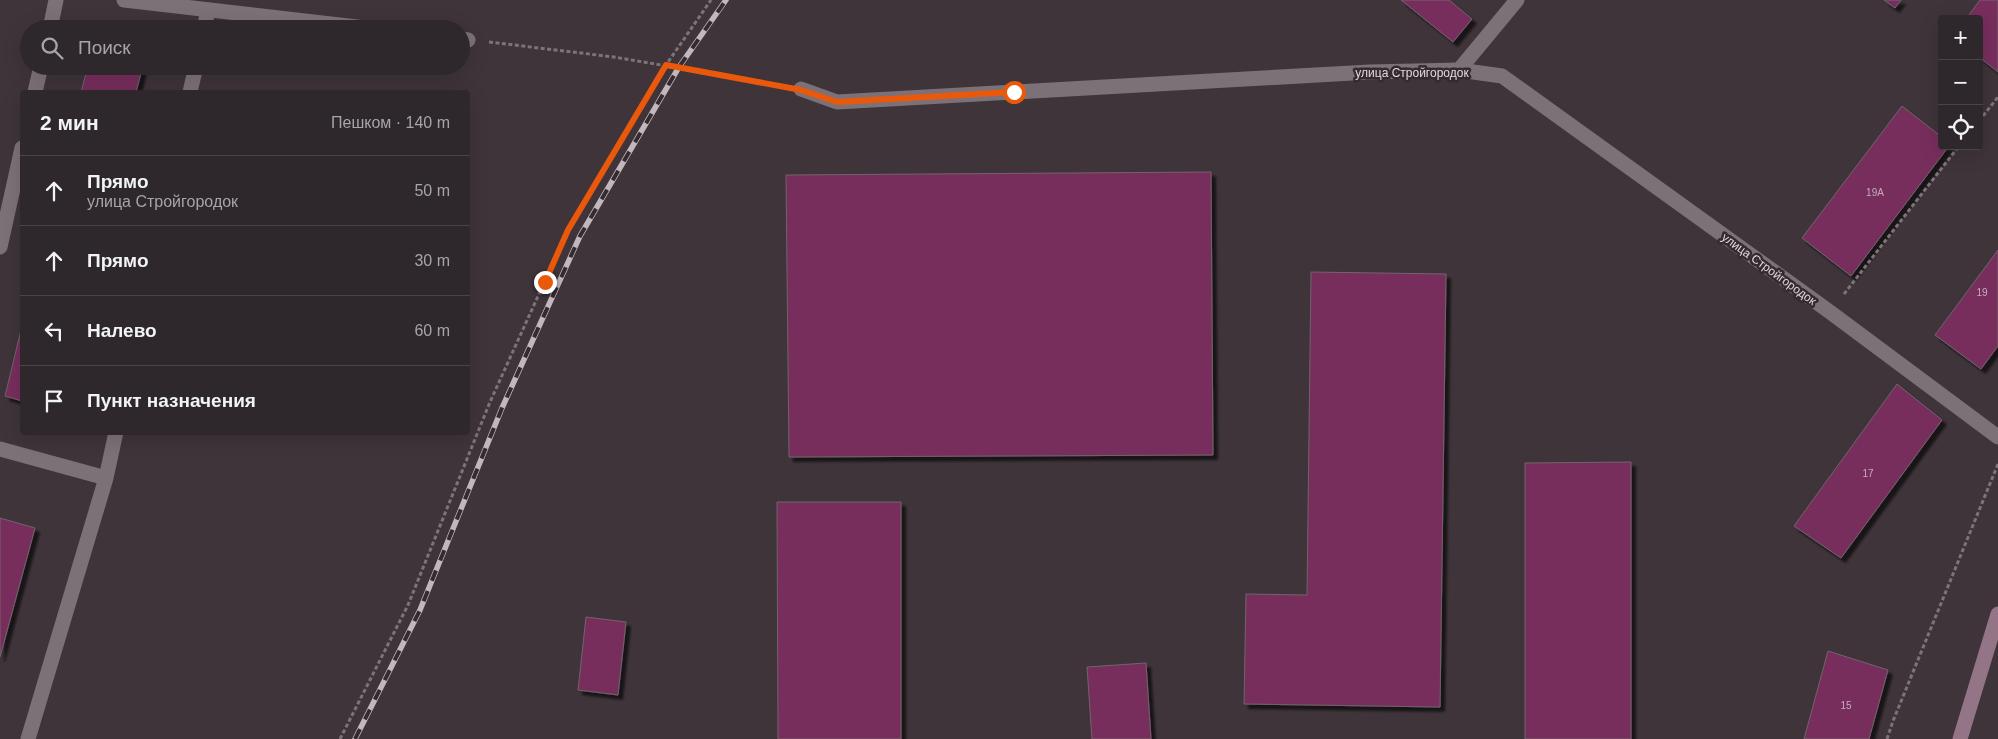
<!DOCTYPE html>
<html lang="ru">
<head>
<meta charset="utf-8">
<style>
	:root { --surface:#2e272c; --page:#3a3338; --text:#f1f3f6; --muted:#a7a5a9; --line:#494448 }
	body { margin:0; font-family:Helvetica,sans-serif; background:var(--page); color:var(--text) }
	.controls { position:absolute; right:15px; top:15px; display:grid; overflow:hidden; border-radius:5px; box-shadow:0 5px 20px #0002 }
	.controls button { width:45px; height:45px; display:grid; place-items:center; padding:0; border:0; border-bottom:1px solid var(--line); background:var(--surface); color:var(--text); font:25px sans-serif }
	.stop { position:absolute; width:15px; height:15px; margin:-11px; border:4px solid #ea580c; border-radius:50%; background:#fff }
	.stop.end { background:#ea580c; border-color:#fff; box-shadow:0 1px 5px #0008 }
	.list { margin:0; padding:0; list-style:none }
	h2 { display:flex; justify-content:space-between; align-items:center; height:65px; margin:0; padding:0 20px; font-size:21px }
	h2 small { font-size:16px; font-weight:400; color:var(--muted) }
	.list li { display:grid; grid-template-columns:32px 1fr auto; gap:15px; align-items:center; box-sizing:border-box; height:70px; padding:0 20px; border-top:1px solid var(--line) }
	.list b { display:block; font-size:19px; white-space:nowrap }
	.list p { margin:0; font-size:16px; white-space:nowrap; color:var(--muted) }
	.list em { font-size:16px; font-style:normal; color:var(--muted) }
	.icon { flex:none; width:28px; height:28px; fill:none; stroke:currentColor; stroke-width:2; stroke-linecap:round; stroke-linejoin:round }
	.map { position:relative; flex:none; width:1998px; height:739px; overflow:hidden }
	.search { position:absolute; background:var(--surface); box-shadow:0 5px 20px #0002; left:20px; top:20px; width:450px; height:55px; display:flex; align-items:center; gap:12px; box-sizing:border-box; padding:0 18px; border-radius:28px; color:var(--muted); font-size:19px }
	.panel { position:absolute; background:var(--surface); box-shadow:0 5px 20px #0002; left:20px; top:90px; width:450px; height:345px; border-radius:5px }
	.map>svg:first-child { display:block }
	.building { fill:#772f5d; stroke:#70646b; filter:url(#shadow) }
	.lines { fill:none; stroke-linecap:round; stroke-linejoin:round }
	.path { stroke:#7d7479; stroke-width:3; stroke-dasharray:4 2.5; stroke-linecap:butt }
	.lane { stroke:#7d7178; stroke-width:15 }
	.street { stroke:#7d7178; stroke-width:15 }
	.secondary { stroke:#937587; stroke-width:15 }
	.rail-casing { stroke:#c0b8bc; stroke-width:5.5 }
	.rail { stroke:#342a2f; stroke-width:4; stroke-dasharray:11; stroke-linecap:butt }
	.route { stroke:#ea580c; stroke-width:6 }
	.labels { text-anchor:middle; stroke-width:5; stroke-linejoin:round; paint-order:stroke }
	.number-label { font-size:10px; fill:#c6aebc }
	.street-label { font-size:12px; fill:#e0d9dc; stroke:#342a2f }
</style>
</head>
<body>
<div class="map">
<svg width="1998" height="739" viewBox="0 0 1998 739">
	<defs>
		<filter id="shadow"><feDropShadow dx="4.5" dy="4.5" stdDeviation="1" flood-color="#0009"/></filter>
	</defs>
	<rect width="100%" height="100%" fill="#3e343a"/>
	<path class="building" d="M1401 0H1449L1472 19 1453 42Z
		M1884 0H1901L1895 8Z
		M1980 0H1998V72L1979 57V19H1966Z
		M88 66H143L136 92H81Z
		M1902 106 1942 137V146H1949L1851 276 1802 238Z
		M1211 172 1213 455 789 457 786 175Z
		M1998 250V346L1981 369 1935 335Z
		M1311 272 1446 274 1440 707 1244 704 1246 594 1307 595Z
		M22 326V401L5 396Z
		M1897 384 1942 420 1841 558 1794 526Z
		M1631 462V739H1525V463Z
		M777 502H901V739H778Z
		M0 518 35 528 0 657Z
		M586 617 626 622 618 695 578 690Z
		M1828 651 1888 670 1869 739H1804Z
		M1146 663 1151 739H1092L1087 667Z"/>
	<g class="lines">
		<path class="path" d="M489 42 614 57 779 85
			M1979 121 1998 97
			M1844 294 1959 146
			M340 739 408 605 490 402 568 230 666 65 711 0
			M1887 739 1893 721 1998 464"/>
		<path class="lane" d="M50 29 56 0
			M204 29 208 10
			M1459 70 1517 0
			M35 92 41 66
			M190 92 196 66
			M0 247 22 148
			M0 449 106 478
			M28 739 106 478 116 432"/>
		<path class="street" d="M124 0 374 29
			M461 39 468 40
			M801 89 837 102 1370 72 1459 70 1502 76 1830 312 1998 437"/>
		<path class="secondary" d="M1960 739 1998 614"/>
		<defs>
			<path id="rail" d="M355 739 420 610 502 408 580 236 679 67 726 0"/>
		</defs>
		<use href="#rail" class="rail-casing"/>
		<use href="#rail" class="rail"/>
	</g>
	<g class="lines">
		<path class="route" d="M545 282 568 230 666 65 801 90 837 102 1014 92"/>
	</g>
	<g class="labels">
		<g class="number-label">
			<text x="1875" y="196">19А</text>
			<text x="1982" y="296">19</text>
			<text x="1868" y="477">17</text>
			<text x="1846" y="709">15</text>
		</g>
		<g class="street-label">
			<text x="1412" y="77">улица Стройгородок</text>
			<text transform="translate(1769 269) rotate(36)" y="4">улица Стройгородок</text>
		</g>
	</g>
</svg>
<div class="controls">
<button>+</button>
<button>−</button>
<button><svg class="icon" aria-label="locate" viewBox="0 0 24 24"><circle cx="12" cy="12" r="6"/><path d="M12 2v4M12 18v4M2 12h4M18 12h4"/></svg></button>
</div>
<div class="stop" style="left:1014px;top:92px"></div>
<div class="stop end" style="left:545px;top:282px"></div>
<div class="search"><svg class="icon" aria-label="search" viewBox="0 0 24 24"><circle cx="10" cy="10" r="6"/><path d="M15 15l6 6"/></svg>Поиск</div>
<section class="panel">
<h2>2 мин<small>Пешком · 140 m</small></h2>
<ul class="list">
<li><svg class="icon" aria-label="ahead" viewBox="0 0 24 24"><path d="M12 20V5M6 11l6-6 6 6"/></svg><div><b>Прямо</b><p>улица Стройгородок</p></div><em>50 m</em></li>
<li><svg class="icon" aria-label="ahead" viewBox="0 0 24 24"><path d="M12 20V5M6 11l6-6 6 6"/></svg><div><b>Прямо</b></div><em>30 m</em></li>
<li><svg class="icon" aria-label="left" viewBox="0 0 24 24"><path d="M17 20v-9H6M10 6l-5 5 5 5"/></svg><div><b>Налево</b></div><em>60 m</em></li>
<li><svg class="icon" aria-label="arrive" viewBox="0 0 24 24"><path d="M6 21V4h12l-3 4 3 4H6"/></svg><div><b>Пункт назначения</b></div></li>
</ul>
</section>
</div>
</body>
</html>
